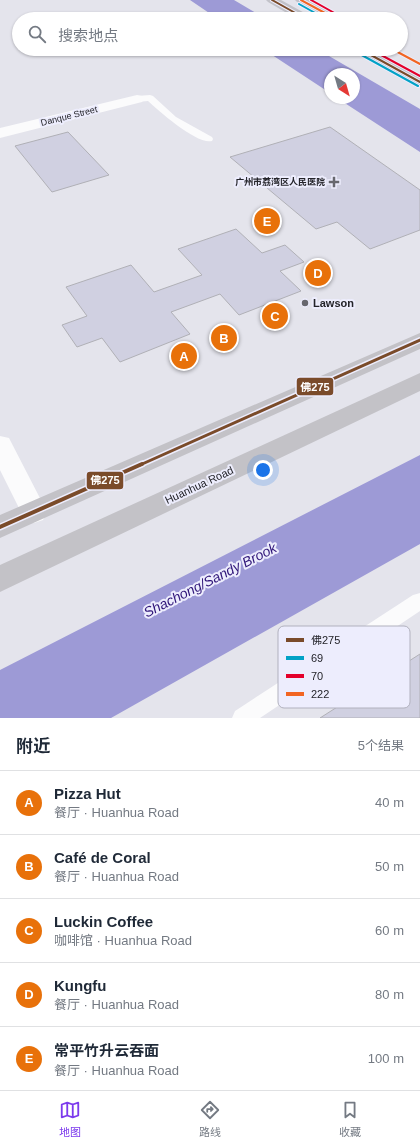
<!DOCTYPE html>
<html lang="zh">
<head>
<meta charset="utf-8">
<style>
	:root { --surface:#fff; --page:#f2f2f3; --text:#1f2937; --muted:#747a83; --line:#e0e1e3; --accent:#7c3aed }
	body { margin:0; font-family:Arial,"Noto Sans SC",sans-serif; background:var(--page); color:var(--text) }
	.compass { position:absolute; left:324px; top:68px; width:36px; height:36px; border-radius:50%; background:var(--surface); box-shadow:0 1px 3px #0004; rotate:143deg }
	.you { position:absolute; left:263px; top:470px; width:14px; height:14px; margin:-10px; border:3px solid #fff; border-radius:50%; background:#1a73e8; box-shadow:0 0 0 6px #1a73e833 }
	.badge { display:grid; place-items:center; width:26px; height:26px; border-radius:50%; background:var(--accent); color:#fff; font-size:13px; font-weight:700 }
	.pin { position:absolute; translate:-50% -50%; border:2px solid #fff; box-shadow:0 1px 4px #0006 }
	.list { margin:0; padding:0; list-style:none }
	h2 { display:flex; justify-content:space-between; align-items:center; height:52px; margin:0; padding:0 16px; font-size:17px }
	h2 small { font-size:13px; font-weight:400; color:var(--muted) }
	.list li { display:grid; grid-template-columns:26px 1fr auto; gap:12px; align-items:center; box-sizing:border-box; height:64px; padding:0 16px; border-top:1px solid var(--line) }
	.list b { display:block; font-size:15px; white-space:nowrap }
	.list p { margin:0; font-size:13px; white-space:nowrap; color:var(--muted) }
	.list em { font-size:13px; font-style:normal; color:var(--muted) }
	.icon { flex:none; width:22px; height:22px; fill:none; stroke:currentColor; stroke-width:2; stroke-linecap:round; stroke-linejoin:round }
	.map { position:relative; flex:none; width:420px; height:718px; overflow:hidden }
	.search { position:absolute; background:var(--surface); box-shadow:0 1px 3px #0004; left:12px; right:12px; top:12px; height:44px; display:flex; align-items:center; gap:10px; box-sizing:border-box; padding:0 14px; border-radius:22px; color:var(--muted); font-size:15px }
	.sheet { height:372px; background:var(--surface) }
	nav { display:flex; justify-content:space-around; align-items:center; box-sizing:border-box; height:56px; border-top:1px solid var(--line); background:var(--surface); font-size:11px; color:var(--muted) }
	nav a { display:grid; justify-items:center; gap:2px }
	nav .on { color:var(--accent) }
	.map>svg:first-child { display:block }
	.water { fill:#9d9ad6 }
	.building { fill:#d0d0e1; stroke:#b0b0b6 }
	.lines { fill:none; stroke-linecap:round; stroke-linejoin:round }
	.service { fill:#fbfbfc; fill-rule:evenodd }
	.minor { fill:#fbfbfc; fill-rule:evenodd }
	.secondary { fill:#c3c2c7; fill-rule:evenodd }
	.primary { fill:#c2c2c9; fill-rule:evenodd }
	.bus-1-far2-casing { stroke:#ededfd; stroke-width:4 }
	.bus-1-far1-casing { stroke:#ededfd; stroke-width:6 }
	.bus-1-casing { stroke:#ededfd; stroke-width:7 }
	.bus-2-casing { stroke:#ededfd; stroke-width:4 }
	.bus-3-casing { stroke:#ededfd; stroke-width:4 }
	.bus-4-casing { stroke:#ededfd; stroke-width:4 }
	.bus-1-far2 { stroke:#7a4b2a; stroke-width:2 }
	.bus-1-far1 { stroke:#7a4b2a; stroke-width:3 }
	.bus-1 { stroke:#7a4b2a; stroke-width:4 }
	.bus-2 { stroke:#02a2c6; stroke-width:2 }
	.bus-3 { stroke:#e4002b; stroke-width:2 }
	.bus-4 { stroke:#f26522; stroke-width:2 }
	.poi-dot { fill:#67676e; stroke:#ededfd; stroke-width:1.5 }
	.labels { text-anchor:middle; stroke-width:4; stroke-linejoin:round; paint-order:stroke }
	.far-street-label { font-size:9px; fill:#24242a; stroke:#ededfd }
	.far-poi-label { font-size:9px; font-weight:bold; fill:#24242a; stroke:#ededfd; text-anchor:end }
	.poi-label { font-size:11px; font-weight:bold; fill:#24242a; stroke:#ededfd; text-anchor:start }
	.street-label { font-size:11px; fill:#24242a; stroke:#ededfd }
	.near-water-label { font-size:14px; font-style:italic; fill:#301679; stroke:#ededfd }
	.key { fill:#ededfd; stroke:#b1b1be; stroke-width:1 }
	.key-label { font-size:11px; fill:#24242a }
	.line-badge { stroke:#ededfd; stroke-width:1.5 }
	.badge-label { font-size:11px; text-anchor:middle; font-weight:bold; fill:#fff }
</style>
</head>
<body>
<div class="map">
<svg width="420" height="718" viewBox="0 0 420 718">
	<rect width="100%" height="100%" fill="#e4e4ec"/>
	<path class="water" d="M190 0H234L266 19H218Z
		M263 49H317L420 109V152L337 98H354V74H330V93Z
		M420 455V544L111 718H0V670Z"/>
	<path class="building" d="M330 127 420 190V230L370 249 337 222 316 229 230 157Z
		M68 132 109 175 52 192 15 146Z
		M236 229 262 253 285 245 304 262 280 271 301 291 239 315 220 294 171 312 190 334 120 362 102 338 77 347 62 325 87 316 66 287 131 265 154 292 202 275 178 249Z
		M420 654V718H320Z"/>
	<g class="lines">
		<path class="service" d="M150 95 153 96 176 117 212 137 213 139 212 141C197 145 159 111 148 101L137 102 132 99 137 96Z
			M420 593V611L260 718H232L235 711 413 595Z"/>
		<path class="minor" d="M137 95 142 96 144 99 142 102 0 138V128Z
			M0 436 9 438 43 504 47 512 43 520 34 523 25 520 0 470Z"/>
		<path class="secondary" d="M420 333V349L0 538V515Z
			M420 373V391L0 592V565Z"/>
		<path class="primary" d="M266 0H281L310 16 312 19H297L268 2Z
			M295 0H310L340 16 342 19H327L297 2Z
			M354 49H370L420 76V86L415 85 355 52Z"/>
		<defs>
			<path id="bus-1-far2" d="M272 0 306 19
				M360 49 420 82"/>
			<path id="bus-1-far1" d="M140 465 420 340"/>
			<path id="bus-1" d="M0 527 142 464"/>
			<path id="bus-2" d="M299 4 326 19
				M358 53 418 86"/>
			<path id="bus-3" d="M311 0 338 15
				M370 49 420 76"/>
			<path id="bus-4" d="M301 0 336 19
				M392 49 420 64"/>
		</defs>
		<use href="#bus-1-far2" class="bus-1-far2-casing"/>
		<use href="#bus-1-far1" class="bus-1-far1-casing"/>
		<use href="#bus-1" class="bus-1-casing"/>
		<use href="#bus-2" class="bus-2-casing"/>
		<use href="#bus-3" class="bus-3-casing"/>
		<use href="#bus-4" class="bus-4-casing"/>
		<use href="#bus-1-far2" class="bus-1-far2"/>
		<use href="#bus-1-far1" class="bus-1-far1"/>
		<use href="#bus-1" class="bus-1"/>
		<use href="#bus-2" class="bus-2"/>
		<use href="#bus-3" class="bus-3"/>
		<use href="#bus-4" class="bus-4"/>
	</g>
	<g class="poi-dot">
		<path d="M332 176h4v4h4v4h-4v4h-4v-4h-4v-4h4z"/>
		<circle cx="305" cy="303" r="4"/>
	</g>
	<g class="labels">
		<g class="far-street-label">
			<text transform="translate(69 116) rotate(-14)" y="3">Danque Street</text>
		</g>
		<g class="far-poi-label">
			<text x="325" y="185">广州市荔湾区人民医院</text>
		</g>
		<g class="poi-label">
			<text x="313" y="307">Lawson</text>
		</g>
		<g class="street-label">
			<text transform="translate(199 485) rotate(-25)" y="4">Huanhua Road</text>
		</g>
		<g class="near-water-label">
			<text transform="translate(210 580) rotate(-27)" y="5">Shachong/Sandy Brook</text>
		</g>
	</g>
	<rect x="278" y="626" width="132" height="82" rx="6" class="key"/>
	<rect x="286" y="638" width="18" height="4" fill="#7a4b2a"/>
	<rect x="286" y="656" width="18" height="4" fill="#02a2c6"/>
	<rect x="286" y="674" width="18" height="4" fill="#e4002b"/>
	<rect x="286" y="692" width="18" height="4" fill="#f26522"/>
	<g class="key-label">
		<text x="311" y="644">佛275</text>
		<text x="311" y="662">69</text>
		<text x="311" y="680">70</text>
		<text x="311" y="698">222</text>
	</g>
	<g class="line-badge">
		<rect x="296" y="377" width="38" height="19" rx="4" fill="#7a4b2a"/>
		<rect x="86" y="471" width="38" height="19" rx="4" fill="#7a4b2a"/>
	</g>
	<g class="badge-label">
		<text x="315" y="391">佛275</text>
		<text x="105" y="484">佛275</text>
	</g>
</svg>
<svg class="compass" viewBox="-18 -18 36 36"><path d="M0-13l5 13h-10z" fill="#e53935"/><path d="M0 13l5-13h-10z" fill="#747a83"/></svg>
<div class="you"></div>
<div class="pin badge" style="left:184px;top:356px;background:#e8710a">A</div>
<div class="pin badge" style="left:224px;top:338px;background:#e8710a">B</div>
<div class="pin badge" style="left:275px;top:316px;background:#e8710a">C</div>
<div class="pin badge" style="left:318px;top:273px;background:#e8710a">D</div>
<div class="pin badge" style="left:267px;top:221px;background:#e8710a">E</div>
<div class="search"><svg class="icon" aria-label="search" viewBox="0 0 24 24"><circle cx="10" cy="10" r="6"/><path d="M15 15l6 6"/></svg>搜索地点</div>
</div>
<section class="sheet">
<h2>附近<small>5个结果</small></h2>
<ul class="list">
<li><span class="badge" style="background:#e8710a">A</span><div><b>Pizza Hut</b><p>餐厅 · Huanhua Road</p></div><em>40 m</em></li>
<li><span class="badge" style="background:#e8710a">B</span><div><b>Café de Coral</b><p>餐厅 · Huanhua Road</p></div><em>50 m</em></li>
<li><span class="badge" style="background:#e8710a">C</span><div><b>Luckin Coffee</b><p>咖啡馆 · Huanhua Road</p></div><em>60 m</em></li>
<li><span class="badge" style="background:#e8710a">D</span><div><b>Kungfu</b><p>餐厅 · Huanhua Road</p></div><em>80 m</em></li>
<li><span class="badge" style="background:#e8710a">E</span><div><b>常平竹升云吞面</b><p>餐厅 · Huanhua Road</p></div><em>100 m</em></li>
</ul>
</section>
<nav>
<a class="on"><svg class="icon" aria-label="map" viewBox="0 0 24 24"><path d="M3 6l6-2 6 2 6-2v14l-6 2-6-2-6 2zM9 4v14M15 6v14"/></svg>地图</a>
<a><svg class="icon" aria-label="directions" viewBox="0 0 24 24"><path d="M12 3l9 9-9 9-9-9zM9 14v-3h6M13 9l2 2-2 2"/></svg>路线</a>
<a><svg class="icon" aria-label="saved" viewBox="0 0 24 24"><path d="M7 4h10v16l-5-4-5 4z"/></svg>收藏</a>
</nav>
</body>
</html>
